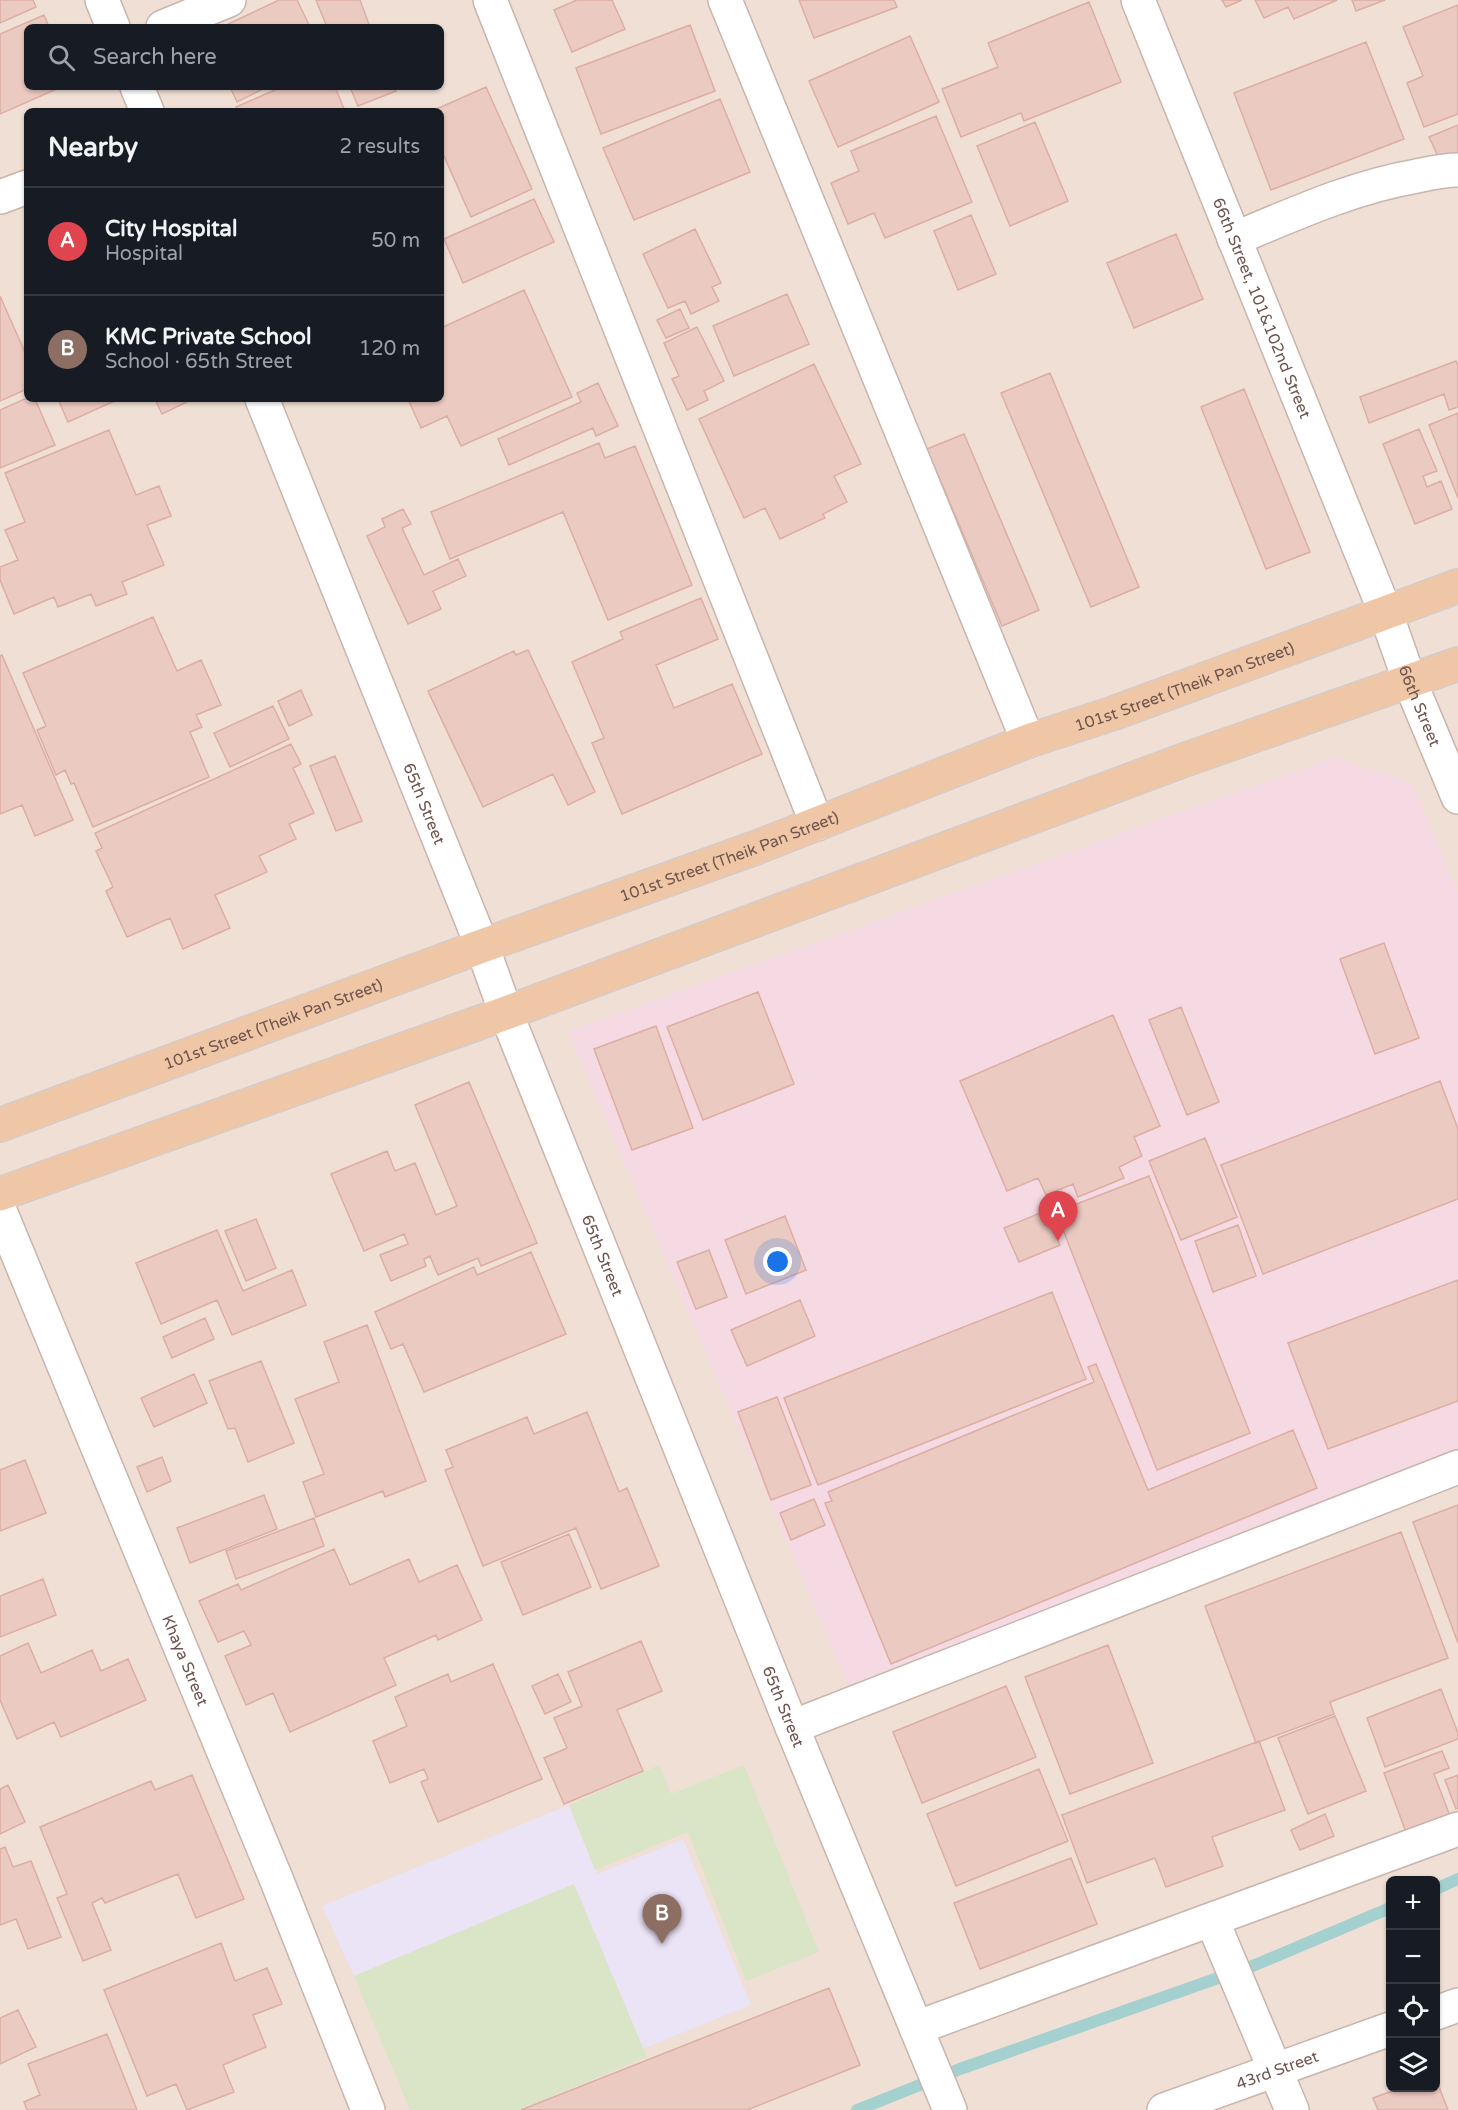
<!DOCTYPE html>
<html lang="en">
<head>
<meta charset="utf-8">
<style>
	:root { --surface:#171b24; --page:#20242c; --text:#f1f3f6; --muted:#9ea1a6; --line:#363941; --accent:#8c9099 }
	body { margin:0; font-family:"Varela Round",sans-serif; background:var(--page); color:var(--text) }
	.controls { position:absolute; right:18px; bottom:18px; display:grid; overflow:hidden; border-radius:9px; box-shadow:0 2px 4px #0004 }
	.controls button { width:54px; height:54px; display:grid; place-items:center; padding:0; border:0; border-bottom:2px solid var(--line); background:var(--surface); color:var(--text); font:30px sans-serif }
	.you { position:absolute; left:778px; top:1262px; width:21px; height:21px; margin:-15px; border:4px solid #fff; border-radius:50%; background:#1a73e8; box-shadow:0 0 0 9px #1a73e833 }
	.badge { display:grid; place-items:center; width:39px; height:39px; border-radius:50%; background:var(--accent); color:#fff; font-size:20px; font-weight:700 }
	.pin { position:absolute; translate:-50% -50px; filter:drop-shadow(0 2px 3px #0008) }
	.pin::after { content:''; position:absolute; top:32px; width:21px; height:18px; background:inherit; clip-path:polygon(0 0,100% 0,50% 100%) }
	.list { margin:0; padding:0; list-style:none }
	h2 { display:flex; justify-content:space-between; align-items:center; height:78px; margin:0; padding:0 24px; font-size:26px }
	h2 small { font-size:20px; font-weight:400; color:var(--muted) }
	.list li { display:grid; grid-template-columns:39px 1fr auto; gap:18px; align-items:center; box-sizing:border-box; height:108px; padding:0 24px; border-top:2px solid var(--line) }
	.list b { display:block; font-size:22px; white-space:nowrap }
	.list p { margin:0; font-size:20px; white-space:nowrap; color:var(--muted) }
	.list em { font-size:20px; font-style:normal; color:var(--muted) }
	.icon { flex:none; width:33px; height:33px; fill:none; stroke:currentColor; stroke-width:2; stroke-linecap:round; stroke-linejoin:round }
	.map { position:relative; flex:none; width:1458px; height:2110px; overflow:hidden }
	.search { position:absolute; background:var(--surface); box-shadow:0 2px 4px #0004; left:24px; top:24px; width:420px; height:66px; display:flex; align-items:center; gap:15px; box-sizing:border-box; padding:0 21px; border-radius:9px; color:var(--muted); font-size:22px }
	.panel { position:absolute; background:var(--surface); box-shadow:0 2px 4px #0004; left:24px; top:108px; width:420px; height:294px; border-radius:9px }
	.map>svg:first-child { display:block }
	.residential { fill:#f0dfd5; fill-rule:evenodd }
	.education { fill:#ebe3f6 }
	.medical { fill:#f6dae3 }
	.green { fill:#d9e5c6 }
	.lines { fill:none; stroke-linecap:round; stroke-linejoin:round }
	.stream { stroke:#a4d1cf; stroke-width:12 }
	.building { fill:#ebcac1; stroke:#dcaea3; stroke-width:1.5 }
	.minor-casing { stroke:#c9b5ad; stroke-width:36 }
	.tertiary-casing { stroke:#c9b5ad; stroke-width:36 }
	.primary-casing { stroke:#d4ccca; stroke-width:36 }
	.minor { stroke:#fff; stroke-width:33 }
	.tertiary { stroke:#fff; stroke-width:33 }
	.primary { stroke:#f0c7a6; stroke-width:33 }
	.labels { text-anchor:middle; stroke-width:4.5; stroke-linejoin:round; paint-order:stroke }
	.street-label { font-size:16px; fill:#6f544e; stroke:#fdf3ec }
</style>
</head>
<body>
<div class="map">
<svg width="1458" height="2110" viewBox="0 0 1458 2110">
	<rect width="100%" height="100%" fill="#f9eee6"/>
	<path class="residential" d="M0 0H1458V2110H0ZM27 27H441V87H27ZM27 111H441V399H27ZM1390 1880H1436V2088H1390Z"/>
	<path class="education" d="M569 1805 597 1874 683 1839 751 2005 642 2049 574 1884 354 1976 322 1906Z"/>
	<path class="medical" d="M1334 757 1413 783 1458 893V1451L848 1685 568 1031Z"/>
	<path class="green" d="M659 1765 671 1794 744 1765 819 1952 746 1981 688 1832 595 1870 569 1805Z
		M574 1884 647 2057 519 2110H410L354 1976Z"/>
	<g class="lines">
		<path class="stream" d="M1436 1889 1458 1879
			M857 2110 960 2069 1255 1965 1390 1908"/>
	</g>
	<path class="building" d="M0 0H33L36 7 0 23Z
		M279 0H297L310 27H222Z
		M316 0H360L370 27H327Z
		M577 0H612L625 29 572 52 554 10Z
		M799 0H894L897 7 814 38Z
		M1222 0H1242L1226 7Z
		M1255 0H1337L1294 19 1288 7 1264 18Z
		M1352 0H1385L1356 11Z
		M1089 2 1121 82 1024 121 1021 113 961 137 942 89 998 67 988 43Z
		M1458 5V114L1424 127 1407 83 1423 76 1403 27Z
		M44 15 49 27H27V87H61L0 114V34Z
		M690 25 715 91 601 134 576 68Z
		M910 36 939 102 838 147 809 81Z
		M1366 42 1404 139 1271 190 1234 93Z
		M230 87H267L237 102Z
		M282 87H335L345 111H237L236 107Z
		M350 87H394L396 91 358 106Z
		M486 87 532 189 471 217 441 149V111H432Z
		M720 99 750 172 634 220 603 148Z
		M936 116 972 202 885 238 874 213 848 224 831 183 859 171 851 151Z
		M1035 122 1068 201 1010 226 977 146Z
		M1458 125V160L1443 167 1429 137Z
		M534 199 554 242 463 283 444 239Z
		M971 215 996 274 958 290 934 231Z
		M695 229 721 283 712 287 719 301 691 314 685 301 668 308 643 254Z
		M1176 234 1203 299 1134 328 1107 263Z
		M524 290 572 397 461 446 447 416 421 428 408 399H441V328Z
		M787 294 809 344 734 376 713 326Z
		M0 296 27 357V389L0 401Z
		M680 309 689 328 666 338 657 320Z
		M697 327 724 381 704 391 708 400 687 410 672 379 679 376 664 343Z
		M1456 361 1458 366V407L1449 410 1444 394 1369 423 1360 397Z
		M814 364 861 464 834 476 847 502 823 514 825 518 780 539 765 508 744 518 699 419Z
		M1050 373 1139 587 1091 607 1001 393Z
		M598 383 618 426 596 436 593 428 509 465 498 439 581 402 577 393Z
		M1244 389 1310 552 1266 569 1201 407Z
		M27 398 35 399 55 445 0 468V410Z
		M58 399H119L68 422Z
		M155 399H193L162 414Z
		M1458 413V498L1429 425Z
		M1419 429 1437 471 1423 476 1427 487 1441 481 1452 509 1415 524 1383 444Z
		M109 430 136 495 159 486 171 516 147 525 164 565 122 582 127 594 96 606 91 594 58 607 54 597 14 614 0 580V567L18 560 5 530 25 522 5 473Z
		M964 434 1039 610 1002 626 927 449Z
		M599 443 605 458 635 446 692 585 608 620 563 512 450 559 431 512Z
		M403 509 411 524 402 528 424 575 458 559 466 576 433 591 441 609 408 624 367 536 385 527 382 519Z
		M701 598 718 639 656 665 674 708 732 684 762 754 622 814 592 743 604 738 572 662 623 639 620 632Z
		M153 617 177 671 201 660 221 705 196 715 202 727 190 732 209 777 93 827 74 783 71 784 65 770 56 775 37 730 46 726 23 673Z
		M528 650 595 792 568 805 553 774 483 807 428 691 514 651 516 655Z
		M2 655 73 820 35 836 22 805 0 814V656Z
		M301 690 312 715 289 726 278 701Z
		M273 706 289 739 230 767 214 733Z
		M291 744 301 764 293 768 314 813 289 824 296 839 259 856 267 872 215 895 230 928 183 949 170 918 127 937 106 891 113 887 96 851 102 848 95 833Z
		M335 756 362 821 336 831 310 766Z
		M1384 943 1419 1038 1375 1054 1340 959Z
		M758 992 794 1084 703 1120 667 1027Z
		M1181 1007 1219 1102 1187 1115 1149 1020Z
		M1113 1015 1160 1126 1134 1137 1142 1156 1119 1167 1124 1178 1078 1197 1073 1184 1046 1195 1038 1178 1007 1191 960 1081Z
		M656 1026 693 1128 632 1150 594 1049Z
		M1440 1081 1458 1129V1199L1263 1274 1221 1165Z
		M469 1082 537 1243 481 1266 478 1258 438 1275 430 1256 424 1259 426 1266 391 1281 380 1255 408 1244 404 1234 364 1251 331 1174 387 1151 395 1171 415 1163 436 1215 457 1206 415 1105Z
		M1205 1138 1237 1217 1181 1240 1149 1161Z
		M1149 1176 1250 1433 1157 1470 1056 1212Z
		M1045 1211 1060 1245 1019 1262 1004 1228Z
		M785 1216 806 1270 746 1294 725 1240Z
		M256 1219 276 1268 246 1281 225 1231Z
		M1238 1225 1256 1276 1213 1292 1195 1241Z
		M217 1230 243 1291 292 1270 306 1305 232 1335 217 1300 161 1324 136 1263Z
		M709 1250 727 1297 696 1309 677 1262Z
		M531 1252 566 1334 424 1392 403 1344 391 1349 375 1312 474 1267 477 1275Z
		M1458 1280V1401L1328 1449 1288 1343Z
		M1052 1292 1086 1379 818 1485 784 1398Z
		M800 1300 815 1336 747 1366 731 1330Z
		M205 1318 214 1339 172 1358 163 1337Z
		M367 1325 426 1481 385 1497 383 1491 316 1517 303 1482 324 1474 295 1399 339 1382 324 1342Z
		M261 1361 294 1443 248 1462 235 1428 228 1429 209 1381Z
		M1096 1364 1148 1490 1293 1430 1317 1488 891 1664 825 1503 832 1501 828 1492 1094 1382 1088 1367Z
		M194 1374 207 1403 154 1427 141 1398Z
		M777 1397 811 1485 771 1500 738 1412Z
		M587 1412 619 1492 627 1488 659 1566 601 1589 576 1528 483 1566 445 1470 453 1467 446 1450 527 1417 534 1434Z
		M162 1457 171 1481 147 1492 137 1467Z
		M25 1460 46 1513 0 1531V1470Z
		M264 1495 277 1529 190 1563 177 1528Z
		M814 1499 825 1525 791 1540 780 1513Z
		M1458 1505V1643L1413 1522Z
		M314 1518 324 1546 236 1579 226 1551Z
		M1401 1532 1448 1658 1330 1702 1334 1714 1256 1743 1205 1606Z
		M569 1534 591 1587 523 1615 501 1562Z
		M334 1549 350 1585 409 1559 419 1582 457 1565 482 1620 438 1640 436 1635 384 1658 396 1685 290 1732 273 1693 246 1705 225 1656 251 1645 244 1631 218 1642 199 1601 238 1584 241 1590Z
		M43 1579 56 1615 0 1637V1596Z
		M641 1641 662 1691 617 1710 643 1771 564 1804 544 1758 567 1748 554 1718 582 1706 568 1672Z
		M28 1643 41 1673 92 1650 101 1671 128 1659 146 1700 61 1737 54 1722 17 1739 0 1700V1656Z
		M1108 1645 1153 1763 1070 1794 1025 1677Z
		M493 1664 542 1779 438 1822 421 1782 428 1779 424 1769 390 1783 373 1741 407 1726 395 1697 448 1674 451 1682Z
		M558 1674 571 1702 545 1714 532 1686Z
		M1006 1686 1036 1757 922 1803 893 1732Z
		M1441 1689 1458 1733V1739L1385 1767 1367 1718Z
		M1335 1716 1366 1791 1308 1814 1278 1738Z
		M1259 1741 1285 1810 1212 1837 1223 1866 1166 1887 1155 1858 1087 1883 1062 1815Z
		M1442 1751 1449 1768 1434 1774 1450 1816 1406 1832 1384 1773Z
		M1039 1769 1068 1841 956 1886 927 1814Z
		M192 1775 244 1899 196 1918 178 1874 105 1903 102 1898 92 1903 111 1950 83 1961 57 1898 67 1894 40 1827 151 1781 155 1790Z
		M1458 1775V1808L1456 1809 1445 1780Z
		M8 1785 25 1822 0 1834V1789Z
		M1325 1814 1334 1836 1300 1850 1291 1830Z
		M5 1847 13 1867 31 1861 61 1937 28 1949 16 1919 0 1925V1849Z
		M1071 1858 1097 1924 980 1969 954 1903Z
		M221 1943 235 1981 267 1968 282 2004 253 2015 266 2047 223 2065 234 2092 187 2110 176 2084 147 2096 104 1990Z
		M829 1988 860 2065 747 2110H521Z
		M18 2010 36 2047 0 2064V2018Z
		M107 2034 137 2110H27L24 2102 40 2095 28 2064Z
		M1436 2079 1448 2110H1378L1373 2098 1400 2088H1436Z"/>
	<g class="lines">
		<defs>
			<g id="minor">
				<path d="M490 0 817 824"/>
				<path d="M725 0 1028 741"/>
				<path d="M163 27 229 0"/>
				<path d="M0 197 27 187"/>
				<path d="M1234 239C1294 214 1353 187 1417 176 1431 173 1444 170 1458 170"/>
				<path id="s1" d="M506 1013 792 1727 950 2110"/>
				<path id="s2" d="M0 1211 277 1881 368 2110"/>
				<path d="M792 1727 1458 1467"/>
				<path d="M1212 1920 1292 2110"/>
				<path d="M1436 2013 1458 2005"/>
				<path d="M916 2028 1458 1829"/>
				<path id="s3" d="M1164 2110 1390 2029"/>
			</g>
			<g id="tertiary">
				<path d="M102 0 113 27"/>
				<path id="s4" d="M1138 0 1386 614 1410 682 1458 797"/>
				<path d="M137 87 147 111"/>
				<path id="s5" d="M262 399 482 946 506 1013"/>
			</g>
			<g id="primary">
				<path id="s6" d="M0 1125 482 946 755 848 1028 741 1114 713 1458 586"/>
				<path d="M0 1194 506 1013 1187 759 1458 664"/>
			</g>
		</defs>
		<use href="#minor" class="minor-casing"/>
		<use href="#tertiary" class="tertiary-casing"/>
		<use href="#primary" class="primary-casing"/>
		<use href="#minor" class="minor"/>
		<use href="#tertiary" class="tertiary"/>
		<use href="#primary" class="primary"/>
	</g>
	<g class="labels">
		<g class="street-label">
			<text dy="6" stroke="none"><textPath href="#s4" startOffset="332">66th Street, 101&amp;102nd Street</textPath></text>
			<text dy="6" stroke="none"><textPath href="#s6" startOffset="1263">101st Street (Theik Pan Street)</textPath></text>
			<text dy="6" stroke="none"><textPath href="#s4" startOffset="760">66th Street</textPath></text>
			<text dy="6" stroke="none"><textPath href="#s5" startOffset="436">65th Street</textPath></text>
			<text dy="6" stroke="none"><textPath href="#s6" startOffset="777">101st Street (Theik Pan Street)</textPath></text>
			<text dy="6" stroke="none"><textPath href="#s6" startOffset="291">101st Street (Theik Pan Street)</textPath></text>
			<text dy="6" stroke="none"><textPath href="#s1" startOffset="261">65th Street</textPath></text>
			<text dy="6" stroke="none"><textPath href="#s2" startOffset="486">Khaya Street</textPath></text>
			<text dy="6" stroke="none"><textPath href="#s1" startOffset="747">65th Street</textPath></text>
			<text dy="6" stroke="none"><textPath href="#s3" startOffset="120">43rd Street</textPath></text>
		</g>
	</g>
</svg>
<div class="controls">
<button>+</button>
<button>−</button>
<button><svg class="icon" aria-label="locate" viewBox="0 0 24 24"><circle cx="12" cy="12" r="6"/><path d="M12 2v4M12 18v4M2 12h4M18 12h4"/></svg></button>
<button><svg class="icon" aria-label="layers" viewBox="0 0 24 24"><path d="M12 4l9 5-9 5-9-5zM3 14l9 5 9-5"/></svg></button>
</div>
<div class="you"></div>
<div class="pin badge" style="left:1058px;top:1241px;background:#e0444e">A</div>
<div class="pin badge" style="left:662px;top:1944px;background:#8d6e63">B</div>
<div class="search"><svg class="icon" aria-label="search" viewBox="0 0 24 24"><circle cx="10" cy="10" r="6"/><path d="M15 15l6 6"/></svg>Search here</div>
<section class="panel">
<h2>Nearby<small>2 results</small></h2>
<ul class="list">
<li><span class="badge" style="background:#e0444e">A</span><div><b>City Hospital</b><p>Hospital</p></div><em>50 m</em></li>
<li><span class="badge" style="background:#8d6e63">B</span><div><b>KMC Private School</b><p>School · 65th Street</p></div><em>120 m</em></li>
</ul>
</section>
</div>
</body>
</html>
